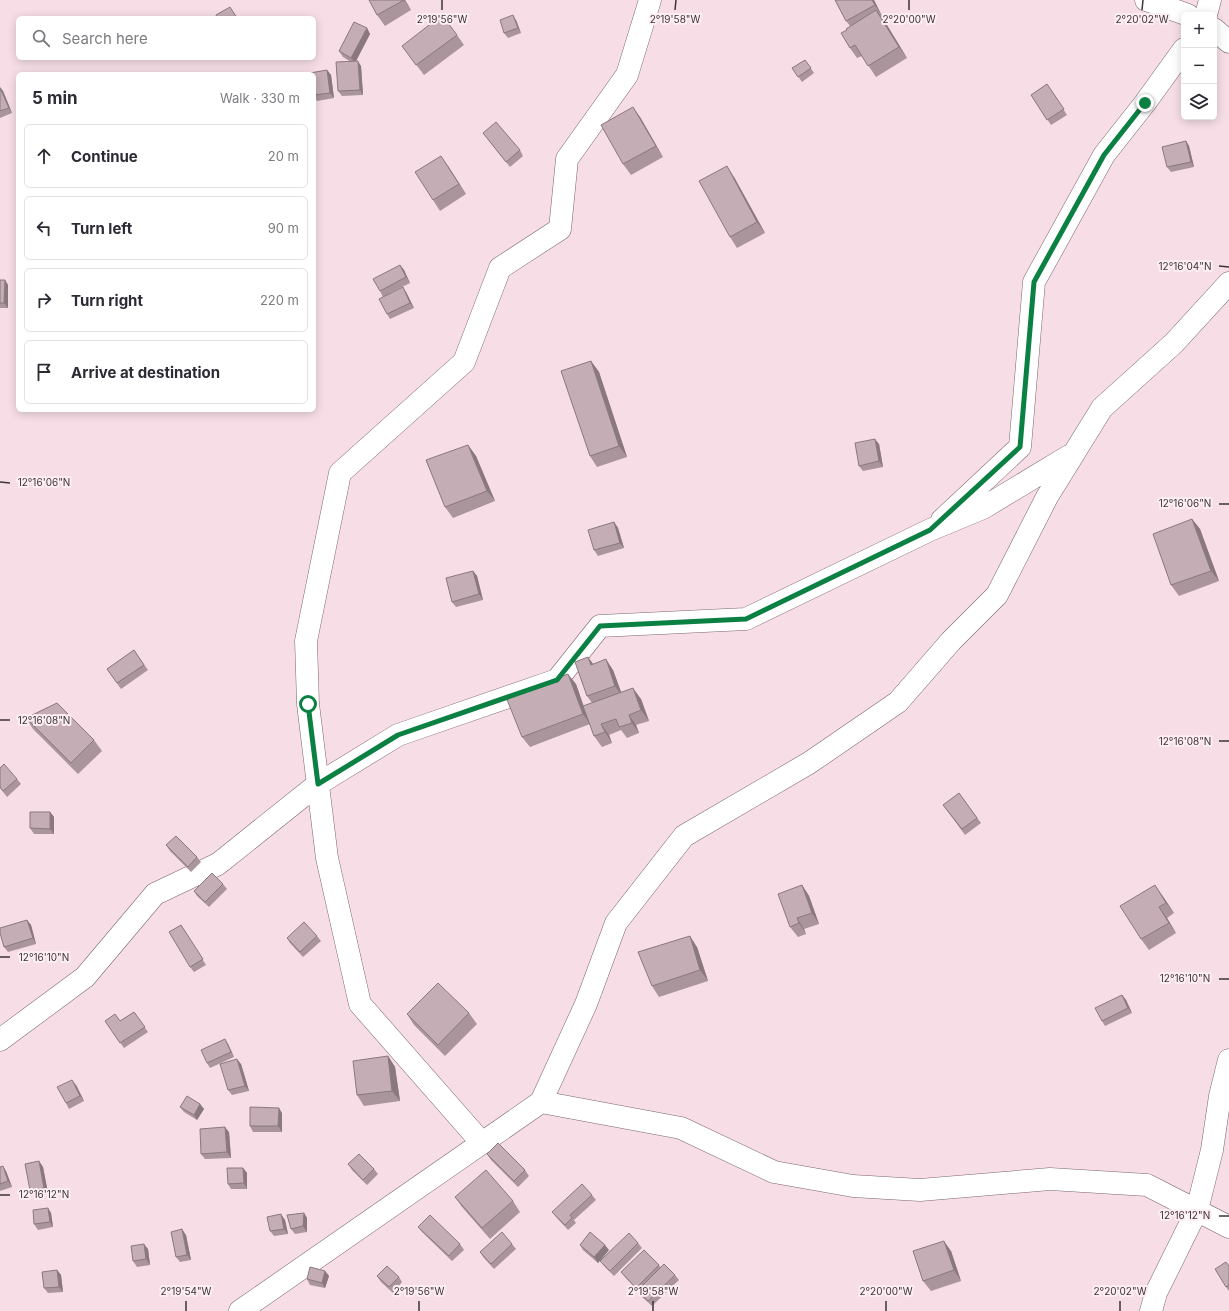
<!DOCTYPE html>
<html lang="en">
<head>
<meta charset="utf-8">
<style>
	:root { --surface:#fff; --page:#f2f2f3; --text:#2b2b33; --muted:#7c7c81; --line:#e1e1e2 }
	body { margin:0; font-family:Inter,sans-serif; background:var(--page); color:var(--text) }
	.controls { position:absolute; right:12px; top:12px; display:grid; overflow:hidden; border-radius:6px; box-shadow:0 2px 10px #0003 }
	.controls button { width:36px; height:36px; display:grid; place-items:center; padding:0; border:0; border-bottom:1px solid var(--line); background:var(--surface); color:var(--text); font:20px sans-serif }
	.stop { position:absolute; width:12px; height:12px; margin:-9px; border:3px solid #0b8043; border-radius:50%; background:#fff }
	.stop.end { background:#0b8043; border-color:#fff; box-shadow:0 1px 4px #0008 }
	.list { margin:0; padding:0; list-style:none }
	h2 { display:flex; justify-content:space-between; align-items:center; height:52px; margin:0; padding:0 16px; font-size:17px }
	h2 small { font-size:13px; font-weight:400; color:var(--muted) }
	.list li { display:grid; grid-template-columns:26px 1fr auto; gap:12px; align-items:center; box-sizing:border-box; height:64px; margin:0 8px 8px; padding:0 8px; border:1px solid var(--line); border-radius:6px }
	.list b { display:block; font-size:15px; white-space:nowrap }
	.list em { font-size:13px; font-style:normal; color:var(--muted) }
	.icon { flex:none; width:22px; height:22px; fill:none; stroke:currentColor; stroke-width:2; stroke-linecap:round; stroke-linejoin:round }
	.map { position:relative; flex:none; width:1229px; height:1311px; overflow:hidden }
	.search { position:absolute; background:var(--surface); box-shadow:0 2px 10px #0003; left:16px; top:16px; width:300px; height:44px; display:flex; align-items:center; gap:10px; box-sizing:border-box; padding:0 14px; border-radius:6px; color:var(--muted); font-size:15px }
	.panel { position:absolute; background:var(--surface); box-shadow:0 2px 10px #0003; left:16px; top:72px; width:300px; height:340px; border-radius:6px }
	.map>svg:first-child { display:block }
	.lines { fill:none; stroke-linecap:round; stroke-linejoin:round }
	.minor-casing { stroke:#7b666d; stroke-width:23 }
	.minor { stroke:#fff; stroke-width:22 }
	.wall { fill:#a9959b }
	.shaded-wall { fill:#89797e }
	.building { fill:#c4adb4; stroke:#89797e }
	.route { stroke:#0b8043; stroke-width:5 }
	.ticks { fill:none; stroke:#3e3437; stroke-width:1.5 }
	.ticks-label { font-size:10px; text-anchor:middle; fill:#3e3437; stroke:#fdeef3; stroke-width:4; stroke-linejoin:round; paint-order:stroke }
</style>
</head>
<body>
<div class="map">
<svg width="1229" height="1311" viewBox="0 0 1229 1311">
	<rect width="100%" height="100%" fill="#f7dee6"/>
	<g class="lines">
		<defs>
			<path id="minor" d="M1146 0 1188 15
				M1206 15 1210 0
				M1214 29 1229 42
				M942 520 1020 447 1034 282 1104 155 1145 103 1184 49
				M0 1040 85 977 155 894 218 864 318 784 398 735 557 680 600 626 746 619 930 530 983 508 1069 456
				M541 1102 681 1128 774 1172 853 1186 920 1190 1050 1179 1147 1185 1229 1227
				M482 1143 360 1004 327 858 308 704 306 641 340 473 464 362 500 268 560 229 567 159 627 75 650 0
				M240 1311 541 1102 586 1004 616 923 684 836 809 763 898 702 951 641 997 595 1047 497 1102 408 1174 343 1229 283
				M1151 1311 1156 1293 1197 1210 1212 1150 1220 1096 1229 1060"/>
		</defs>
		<use href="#minor" class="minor-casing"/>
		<use href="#minor" class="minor"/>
	</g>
	<path class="wall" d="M369 0H405L411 10 385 26 377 15Z
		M835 0H874L882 16H881L907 58 876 77 862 56 857 58 850 48 847 30 850 26 846 21Z
		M516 20 521 33 508 38 504 33Z
		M367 28 370 34 356 61 361 66 363 95 342 96 338 91 351 62 343 57 339 51Z
		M457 35 464 45 424 75 402 46Z
		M805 60 814 73 802 82 792 68Z
		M327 70 331 75 334 98 317 101 314 96V74Z
		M1047 84 1067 115 1051 125 1031 95Z
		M0 87 3 91 12 113 0 118Z
		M640 117 663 157 631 175 623 164Z
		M483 133 520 150 523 156 510 167Z
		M1186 141 1189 146 1194 167 1171 172 1167 167Z
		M448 166 466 194 440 211 433 200Z
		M734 177 765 233 737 248 730 237Z
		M400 265 404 270 410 283 390 293 406 292 414 308 390 319 387 314 383 297 380 291Z
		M0 280H5L8 285V308H0Z
		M591 361 599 372 627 457 597 467 590 456Z
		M879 444 883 467 863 471 859 466Z
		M468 445 476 456 495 501 453 518 445 507Z
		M1192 519 1200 529 1219 581 1179 596 1171 585Z
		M614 522 618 528 624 548 598 556 594 550Z
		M473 571 477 576 483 600 456 607 452 602Z
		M134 650 148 670 121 689 107 669Z
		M588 657 593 664 613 670 621 693 641 699 649 721 636 725 639 733 627 738 621 730 609 735 612 743 602 747 594 736 590 724 530 747 522 737 576 684 583 706 592 703 587 696Z
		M26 718 94 740 102 751 78 774 33 729Z
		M0 768 17 779 21 784 7 797 0 788Z
		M959 793 981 823 965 835 943 805Z
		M50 812 54 817V834H34L30 828Z
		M166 845 197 857 201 862 191 872 170 851Z
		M223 884 227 889 209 907 197 896 194 891Z
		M802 885 809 896 819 924 804 929 806 934 798 937 790 927Z
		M1162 895 1174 913 1167 918 1176 933 1149 950 1141 939Z
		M27 920 31 925 36 944 8 952 4 947Z
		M181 925 206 965 194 972 190 967Z
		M317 936 321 941 303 957 290 943 287 938Z
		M697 947 708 981 659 997 652 986Z
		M1122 995 1126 1000 1132 1013 1105 1026 1102 1021Z
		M134 1012 148 1032 124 1048 105 1021H120Z
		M469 1013 477 1024 445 1056 414 1025 407 1014Z
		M228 1044 234 1057 210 1068 207 1063Z
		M388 1056 395 1067 400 1101 364 1106 357 1095Z
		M241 1064 249 1091 232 1095 228 1090Z
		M76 1085 84 1101 69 1109 66 1103Z
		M200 1104 204 1109 197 1120 184 1112 180 1107Z
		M282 1113V1132H253L250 1126Z
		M229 1132 231 1158 205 1159 201 1154Z
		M487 1154 525 1170 529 1176 518 1187 491 1160Z
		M39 1161 43 1167 48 1193 34 1195 30 1190Z
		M348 1164 374 1169 378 1174 367 1185 352 1170Z
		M0 1167 6 1171 12 1187 0 1191Z
		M243 1168 247 1173V1189H231L228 1184Z
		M592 1195 596 1200 574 1220 576 1223 568 1230 556 1217 552 1212Z
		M455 1197 513 1201 520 1212 490 1239 462 1207Z
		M48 1208 51 1213 53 1227 38 1230 34 1224Z
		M304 1213 307 1218V1232L295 1234 291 1229Z
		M285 1220 288 1234 274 1236 270 1231Z
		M418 1227 460 1244 464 1250 452 1261 422 1232Z
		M186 1235 191 1260 180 1262 176 1257Z
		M638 1243 642 1248 614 1276 604 1266 600 1261Z
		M512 1244 516 1249 494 1269 484 1258 480 1252Z
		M580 1245 609 1250 598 1263 583 1250Z
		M148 1249 150 1265 137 1267 133 1261Z
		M951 1251 961 1281 931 1291 923 1281Z
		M659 1265 661 1268 675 1275 679 1280 652 1306 641 1296 638 1291 625 1277 621 1272Z
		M1229 1266V1291L1226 1287Z
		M57 1270 61 1275 63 1292 48 1293 44 1288Z
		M325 1271 329 1276 325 1288 310 1285 307 1279Z
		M377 1276 399 1277 402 1282 393 1293 381 1282Z"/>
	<path class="shaded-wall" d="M404 0H405L411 10Z
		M872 0H874L882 16 875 5Z
		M876 10 884 20 907 58 899 47Z
		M513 15 516 20 521 33 518 28Z
		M367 28 370 34 355 63 351 58Z
		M358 61 361 66 363 95 360 90Z
		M327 70 331 75 334 98 330 93Z
		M0 87 3 91 12 113 9 108Z
		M633 107 640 117 663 157 656 146Z
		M1186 141 1189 146 1194 167 1191 162Z
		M441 156 448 166 466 194 459 184Z
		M727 166 734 177 765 233 757 222Z
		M400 265 404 270 410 283 406 277Z
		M5 280 8 285V308L4 303Z
		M403 287 406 292 414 308 410 303Z
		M591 361 599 372 627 457 619 446Z
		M875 439 879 444 883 467 879 461Z
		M468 445 476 456 495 501 487 491Z
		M1192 519 1200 529 1219 581 1211 571Z
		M614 522 618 528 624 548 620 543Z
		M473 571 477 576 483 600 479 594Z
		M588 657 596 668 591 665Z
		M606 659 613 670 623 697 615 686Z
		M568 674 576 684 590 724 583 714Z
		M633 688 641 699 649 721 641 710Z
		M629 715 636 725 639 733 632 723Z
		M601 724 609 735 612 743 605 732Z
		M50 812 54 817V834L50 829Z
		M802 885 809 896 819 924 812 913Z
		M1155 885 1162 895 1174 913 1166 903Z
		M1159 907 1167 918 1176 933 1169 923Z
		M797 918 804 929 806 934 799 923Z
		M27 920 31 925 36 944 33 938Z
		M690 936 697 947 708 981 700 970Z
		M1122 995 1126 1000 1132 1013 1128 1008Z
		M225 1039 228 1044 234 1057 231 1052Z
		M388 1056 395 1067 400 1101 392 1091Z
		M237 1059 241 1064 249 1091 245 1086Z
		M72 1080 76 1085 84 1101 80 1096Z
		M200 1104 204 1109 197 1120 194 1115Z
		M279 1108 282 1113V1132L278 1126Z
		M225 1127 229 1132 231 1158 227 1152Z
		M39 1161 43 1167 48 1193 44 1188Z
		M3 1166 6 1171 12 1187 8 1181Z
		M243 1168 247 1173V1189L244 1183Z
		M48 1208 51 1213 53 1227 50 1222Z
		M304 1213 307 1218V1232L303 1226Z
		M281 1214 285 1220 288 1234 284 1229Z
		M182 1229 186 1235 191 1260 187 1255Z
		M944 1241 951 1251 961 1281 954 1270Z
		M144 1244 148 1249 150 1265 146 1259Z
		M605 1245 609 1250 598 1263 594 1257Z
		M57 1270 61 1275 63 1292 59 1287Z
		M325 1271 329 1276 325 1288 322 1283Z"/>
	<path class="building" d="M369 0H404L377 15Z
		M835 0H872L875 5 846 21Z
		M230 7 237 18H217L216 15Z
		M876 10 899 47 868 66 855 45 850 48 841 33 847 30 846 29Z
		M442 15 457 35 416 65 402 46Z
		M513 15 518 28 504 33 500 20Z
		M354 22 367 28 351 58 339 51Z
		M805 60 811 68 798 77 792 68Z
		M358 61 360 90 338 91 336 62Z
		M327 70 330 93 314 95V74H310V73Z
		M1047 84 1064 109 1047 120 1031 95Z
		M0 88 9 108 0 111Z
		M633 107 656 146 623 164 601 125Z
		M496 122 520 150 506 162 483 133Z
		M1186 141 1191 162 1167 167 1162 147Z
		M441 156 459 184 433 200 415 172Z
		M727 166 757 222 730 237 699 181Z
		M400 265 406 277 380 291 373 279Z
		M0 280H5L4 303H0Z
		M403 287 410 303 387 314 379 299Z
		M591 361 619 446 590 456 561 371Z
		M875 439 879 461 859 466 855 443Z
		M468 445 487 491 445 507 426 460Z
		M1192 519 1211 571 1171 585 1153 534Z
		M614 522 620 543 594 550 588 530Z
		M473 571 479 594 452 602 446 578Z
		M134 650 144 665 117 683 107 669Z
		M588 657 591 665 606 659 615 686 587 696 575 662Z
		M568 674 583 714 522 737 506 697Z
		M633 688 641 710 629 715 632 723 619 727 616 719 601 724 605 732 594 736 583 706Z
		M57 703 94 740 71 763 26 718Z
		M4 764 17 779 3 791 0 787V768Z
		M959 793 977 818 962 829 943 805Z
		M30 812H50V829L30 828Z
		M176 836 197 857 188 867 166 845Z
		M212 873 223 884 205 902 194 891Z
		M802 885 812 913 797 918 799 923 790 927 778 894Z
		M1155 885 1166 903 1159 907 1169 923 1141 939 1120 906Z
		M27 920 33 938 4 947 0 933V928Z
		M304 922 317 936 300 952 287 938Z
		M181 925 203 959 190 967 169 932Z
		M690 936 700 970 652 986 638 952Z
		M438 983 469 1013 438 1045 407 1014Z
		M1122 995 1128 1008 1102 1021 1095 1008Z
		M134 1012 145 1027 120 1043 105 1021 115 1014 120 1021Z
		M225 1039 231 1052 207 1063 201 1050Z
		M388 1056 392 1091 357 1095 353 1061Z
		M237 1059 245 1086 228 1090 220 1064Z
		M72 1080 80 1096 66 1103 57 1087Z
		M187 1096 200 1104 194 1115 180 1107Z
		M250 1107 279 1108 278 1126H250Z
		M225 1127 227 1152 201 1154 200 1129Z
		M498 1143 525 1170 514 1181 487 1154Z
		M359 1154 374 1169 363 1180 348 1164Z
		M39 1161 44 1188 30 1190 25 1164Z
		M3 1166 8 1181 0 1184V1167Z
		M227 1168H243L244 1183 228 1184Z
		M486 1170 513 1201 482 1228 455 1197Z
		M582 1184 592 1195 570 1215 572 1218 565 1225 552 1212Z
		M48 1208 50 1222 34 1224 33 1210Z
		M304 1213 303 1226 291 1229 287 1215Z
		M281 1214 284 1229 270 1231 267 1217Z
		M430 1215 460 1244 449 1256 418 1227Z
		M182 1229 187 1255 176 1257 171 1232Z
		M502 1232 512 1244 491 1264 480 1252Z
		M590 1232 605 1245 594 1257 580 1245Z
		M629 1233 638 1243 610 1271 600 1261Z
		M944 1241 954 1270 923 1281 913 1251Z
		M144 1244 146 1259 133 1261 131 1246Z
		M644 1250 659 1265 636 1288 621 1272Z
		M1226 1262 1229 1266V1285L1226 1287 1215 1269Z
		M664 1264 675 1275 648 1301 638 1290Z
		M387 1266 399 1277 389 1287 377 1276Z
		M310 1267 325 1271 322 1283 307 1279Z
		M57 1270 59 1287 44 1288 42 1272Z"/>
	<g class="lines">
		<path class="route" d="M308 704 318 784 398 735 557 680 600 626 746 619 930 530 1020 447 1034 282 1104 155 1145 103"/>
	</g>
	<path class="ticks" d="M442 10V0M675 10 676 0M909 10V0M1142 10 1143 0M1219 266 1229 267M0 482 10 483M1219 504H1229M0 720H10M1219 741H1229M0 957H10M1219 979H1229M0 1195H10M1219 1216H1229M186 1311V1301M419 1311V1301M653 1311V1301M886 1311V1301M1120 1311V1301"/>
	<g class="ticks-label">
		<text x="442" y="23">2°19'56"W</text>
		<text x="675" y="23">2°19'58"W</text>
		<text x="909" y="23">2°20'00"W</text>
		<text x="1142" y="23">2°20'02"W</text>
		<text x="1185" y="270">12°16'04"N</text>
		<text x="44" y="486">12°16'06"N</text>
		<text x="1185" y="507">12°16'06"N</text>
		<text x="44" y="724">12°16'08"N</text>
		<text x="1185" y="745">12°16'08"N</text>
		<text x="44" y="961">12°16'10"N</text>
		<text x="1185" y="982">12°16'10"N</text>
		<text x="44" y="1198">12°16'12"N</text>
		<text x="1185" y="1219">12°16'12"N</text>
		<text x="186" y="1295">2°19'54"W</text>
		<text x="419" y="1295">2°19'56"W</text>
		<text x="653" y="1295">2°19'58"W</text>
		<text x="886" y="1295">2°20'00"W</text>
		<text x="1120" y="1295">2°20'02"W</text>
	</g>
</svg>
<div class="controls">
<button>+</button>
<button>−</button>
<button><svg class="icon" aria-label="layers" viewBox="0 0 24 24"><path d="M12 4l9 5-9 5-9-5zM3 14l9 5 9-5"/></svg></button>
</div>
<div class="stop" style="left:308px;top:704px"></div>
<div class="stop end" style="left:1145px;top:103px"></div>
<div class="search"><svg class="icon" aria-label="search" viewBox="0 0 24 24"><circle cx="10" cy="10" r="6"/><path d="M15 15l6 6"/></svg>Search here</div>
<section class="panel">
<h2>5 min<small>Walk · 330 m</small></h2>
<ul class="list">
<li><svg class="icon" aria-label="ahead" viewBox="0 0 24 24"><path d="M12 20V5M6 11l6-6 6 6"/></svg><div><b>Continue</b></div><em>20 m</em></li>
<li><svg class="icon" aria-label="left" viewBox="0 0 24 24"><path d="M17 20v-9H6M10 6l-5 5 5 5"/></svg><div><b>Turn left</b></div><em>90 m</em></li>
<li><svg class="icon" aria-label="right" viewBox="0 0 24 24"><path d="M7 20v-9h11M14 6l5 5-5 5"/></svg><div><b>Turn right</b></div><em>220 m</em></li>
<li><svg class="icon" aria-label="arrive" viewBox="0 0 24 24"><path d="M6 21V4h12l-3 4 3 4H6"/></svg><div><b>Arrive at destination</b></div></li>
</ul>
</section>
</div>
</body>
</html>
